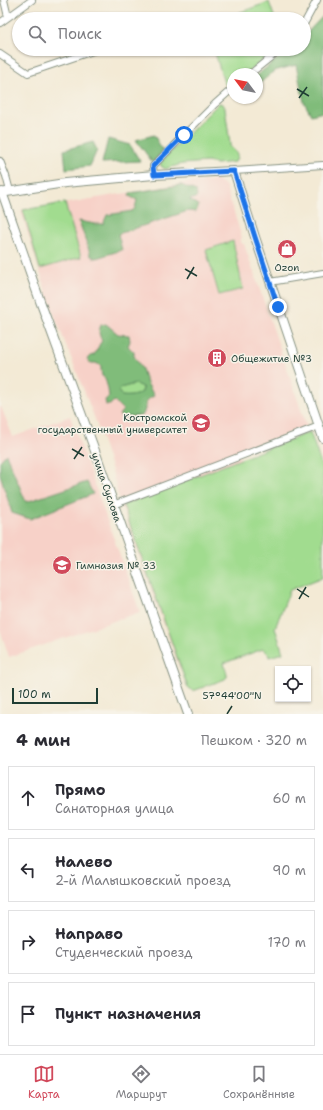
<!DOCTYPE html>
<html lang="ru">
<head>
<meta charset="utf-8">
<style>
	:root { --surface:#fff; --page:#f7f7f7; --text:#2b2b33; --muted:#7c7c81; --line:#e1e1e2; --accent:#d1495b }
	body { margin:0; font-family:"Shantell Sans",sans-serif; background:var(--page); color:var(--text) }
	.controls { position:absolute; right:12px; bottom:12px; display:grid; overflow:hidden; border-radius:0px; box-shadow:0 1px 3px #0004 }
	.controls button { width:36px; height:36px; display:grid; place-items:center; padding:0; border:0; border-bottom:1px solid var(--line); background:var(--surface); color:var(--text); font:20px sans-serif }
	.compass { position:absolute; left:227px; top:68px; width:36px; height:36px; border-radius:50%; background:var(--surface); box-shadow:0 1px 3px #0004; rotate:302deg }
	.scale { position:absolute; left:12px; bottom:10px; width:86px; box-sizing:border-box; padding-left:4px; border:2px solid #1f3d34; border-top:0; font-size:11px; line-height:14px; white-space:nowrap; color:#1f3d34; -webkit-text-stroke:3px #f7f3e8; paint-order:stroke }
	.stop { position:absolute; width:12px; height:12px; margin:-9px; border:3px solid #1a73e8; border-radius:50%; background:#fff }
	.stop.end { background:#1a73e8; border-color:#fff; box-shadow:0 1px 4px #0008 }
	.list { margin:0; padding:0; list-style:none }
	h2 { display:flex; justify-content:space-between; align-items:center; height:52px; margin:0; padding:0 16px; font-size:17px }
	h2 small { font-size:13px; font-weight:400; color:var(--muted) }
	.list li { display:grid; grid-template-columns:26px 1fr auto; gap:12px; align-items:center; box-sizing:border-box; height:64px; margin:0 8px 8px; padding:0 8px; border:1px solid var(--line); border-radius:0px }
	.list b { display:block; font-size:15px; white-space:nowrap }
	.list p { margin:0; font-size:13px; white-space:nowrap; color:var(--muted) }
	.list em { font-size:13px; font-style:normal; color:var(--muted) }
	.icon { flex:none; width:22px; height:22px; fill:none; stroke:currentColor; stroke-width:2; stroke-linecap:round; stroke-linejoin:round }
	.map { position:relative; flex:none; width:323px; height:714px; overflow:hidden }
	.search { position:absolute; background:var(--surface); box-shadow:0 1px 3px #0004; left:12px; right:12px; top:12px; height:44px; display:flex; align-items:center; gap:10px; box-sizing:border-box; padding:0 14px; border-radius:22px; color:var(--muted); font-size:15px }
	.sheet { height:340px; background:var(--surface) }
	nav { display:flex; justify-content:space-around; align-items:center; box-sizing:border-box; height:56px; border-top:1px solid var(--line); background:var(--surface); font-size:11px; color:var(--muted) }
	nav a { display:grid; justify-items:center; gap:2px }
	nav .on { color:var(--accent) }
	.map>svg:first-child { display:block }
	.built { fill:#f7d1c8 }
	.green { fill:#a1dc8f; stroke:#608c62 }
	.forest { fill:#80bc7a; stroke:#507c57; fill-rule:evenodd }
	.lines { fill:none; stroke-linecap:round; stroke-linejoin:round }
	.minor-casing { stroke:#899484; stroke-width:8 }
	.tertiary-casing { stroke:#899484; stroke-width:10 }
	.minor { stroke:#fff; stroke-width:6 }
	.tertiary { stroke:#fff; stroke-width:8 }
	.route { stroke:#1a73e8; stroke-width:5 }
	.ticks { fill:none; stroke:#1f3d34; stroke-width:1.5 }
	.labels { text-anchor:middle; stroke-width:3; stroke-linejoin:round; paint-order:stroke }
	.poi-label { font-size:10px; fill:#1f3d34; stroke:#f7f3e8; text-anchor:start }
	.street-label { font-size:10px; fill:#1f3d34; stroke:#f7f3e8 }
	.ticks-label { font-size:10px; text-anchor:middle; fill:#1f3d34; stroke:#f7f3e8; stroke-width:3; stroke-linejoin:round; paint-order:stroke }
</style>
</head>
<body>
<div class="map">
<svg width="323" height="714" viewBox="0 0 323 714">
	<rect width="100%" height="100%" fill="#f7f3e8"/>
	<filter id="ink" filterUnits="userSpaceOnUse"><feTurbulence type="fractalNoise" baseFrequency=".025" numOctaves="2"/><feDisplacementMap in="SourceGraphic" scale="8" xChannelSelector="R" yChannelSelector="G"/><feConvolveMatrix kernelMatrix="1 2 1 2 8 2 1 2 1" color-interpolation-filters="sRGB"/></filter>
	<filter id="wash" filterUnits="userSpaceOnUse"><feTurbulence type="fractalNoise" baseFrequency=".012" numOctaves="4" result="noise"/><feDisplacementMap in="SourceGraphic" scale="16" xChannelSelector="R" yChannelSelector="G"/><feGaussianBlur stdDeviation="0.9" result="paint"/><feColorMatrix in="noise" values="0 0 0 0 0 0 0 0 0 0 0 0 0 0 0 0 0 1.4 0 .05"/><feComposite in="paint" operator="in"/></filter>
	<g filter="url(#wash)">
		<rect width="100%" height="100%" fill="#f3ead5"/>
		<path class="built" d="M215 180 223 183 226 187 242 238 240 239 242 244H244L307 427 238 453 286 582 259 642 180 669 119 499 112 470 95 419 50 304 21 211 185 183Z
			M0 404 13 437 70 416 140 612 9 657 0 629Z"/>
		<path class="green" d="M269 2 275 19H221Z
			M214 49H276L246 74H233V85L229 87 224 83Z
			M219 103 223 104 225 108 230 144V146L237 154V158L235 162 217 164 207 162 182 164 165 169 161 166 160 163Z
			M65 203 81 257 40 269 23 210Z
			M233 241 243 289 219 295 206 250Z
			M137 384 143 388 142 392C136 396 129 397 122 396L119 392 120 388 131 385Z
			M310 432 323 470V577L290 590 275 628 283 653 269 657 268 653 263 649 224 663 227 674V677L225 679 193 691 188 688 123 505Z"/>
		<path class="forest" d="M323 16V112L311 115 304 102 296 65 274 71 257 86V75L290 49H304V36Z
			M154 135 163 151 153 163 136 140Z
			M108 139 130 145 140 161 102 163Z
			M93 142 97 150 90 166 66 169 64 150Z
			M181 185 196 191 197 197 189 200 199 205 196 212 188 211 118 234 122 250 96 258 91 256 79 221 95 224H103L107 215 132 211 135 208 137 200 129 196 130 193Z
			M106 324 118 334 129 335 130 341 128 346 134 352V356L142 369 146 381 154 396C142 401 148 407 142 416H134L123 418 119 415 123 410 114 401 110 405H106L105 400 109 397 108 389 105 378 102 376 101 370V366L96 363H90L87 359 90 356 94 355C98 350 98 345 102 341 99 334 98 333 101 325ZM137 384 143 388 142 392C136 396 129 397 122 396L119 392 120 388 131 385Z
			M6 454 26 502 87 482 93 494 30 519 12 513 0 474V461Z"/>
	</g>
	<g filter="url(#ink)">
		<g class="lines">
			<defs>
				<path id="minor" d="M4 0 8 17
					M0 23 32 0
					M304 24 317 0
					M0 54 28 73 99 49
					M250 74 281 49
					M0 161 6 176 10 191
					M234 171 323 165
					M154 175 153 166 215 104 233 88
					M270 282 323 273
					M113 505 319 426"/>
				<path id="tertiary" d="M2 192 40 301 94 448 188 714
					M0 193 65 183 154 175 234 171 255 237 323 438"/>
			</defs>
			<use href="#minor" class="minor-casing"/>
			<use href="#tertiary" class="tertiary-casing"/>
			<use href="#minor" class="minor"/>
			<use href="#tertiary" class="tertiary"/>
		</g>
	</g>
	<g class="lines" filter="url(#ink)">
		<path class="route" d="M184 135 153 166 154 175 234 171 255 237 278 307"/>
	</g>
	<path class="ticks" d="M297 89 309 96M299 98 307 87M185 269 197 276M187 279 194 267M72 449 84 456M74 459 82 447M297 589 309 597M299 599 306 587M227 714 232 706"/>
	<defs>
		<symbol id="shop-disc" viewBox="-11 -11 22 22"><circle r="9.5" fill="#d1495b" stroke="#f7f3e8"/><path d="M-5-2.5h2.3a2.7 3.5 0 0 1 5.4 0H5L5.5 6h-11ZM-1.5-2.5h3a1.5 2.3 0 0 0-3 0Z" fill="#fff"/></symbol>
		<symbol id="building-disc" viewBox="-11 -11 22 22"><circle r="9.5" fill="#d1495b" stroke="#f7f3e8"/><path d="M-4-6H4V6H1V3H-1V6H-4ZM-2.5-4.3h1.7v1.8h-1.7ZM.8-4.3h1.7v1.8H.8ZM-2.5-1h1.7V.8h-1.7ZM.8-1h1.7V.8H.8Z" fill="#fff"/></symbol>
		<symbol id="university-disc" viewBox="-11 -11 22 22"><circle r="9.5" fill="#d1495b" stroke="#f7f3e8"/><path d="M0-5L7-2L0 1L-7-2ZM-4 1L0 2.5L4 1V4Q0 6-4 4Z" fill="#fff"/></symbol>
		<symbol id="school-disc" viewBox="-11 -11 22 22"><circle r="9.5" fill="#d1495b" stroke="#f7f3e8"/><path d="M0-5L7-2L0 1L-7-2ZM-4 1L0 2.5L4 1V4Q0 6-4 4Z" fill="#fff"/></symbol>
	</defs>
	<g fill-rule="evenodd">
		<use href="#shop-disc" x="276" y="238" width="22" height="22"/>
		<use href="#building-disc" x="206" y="347" width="22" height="22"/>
		<use href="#university-disc" x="190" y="412" width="22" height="22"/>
		<use href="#school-disc" x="51" y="554" width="22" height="22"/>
	</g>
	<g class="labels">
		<g class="poi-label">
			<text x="287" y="271" text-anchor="middle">Ozon</text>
			<text x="231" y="362">Общежитие №3</text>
			<text x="187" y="421" text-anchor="end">Костромской<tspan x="187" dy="12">государственный университет</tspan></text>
			<text x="76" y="569">Гимназия № 33</text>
		</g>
		<g class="street-label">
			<text transform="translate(107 487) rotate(71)" y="4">улица Суслова</text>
		</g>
	</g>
	<g class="ticks-label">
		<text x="232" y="699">57°44'00"N</text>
	</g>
</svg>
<div class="controls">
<button><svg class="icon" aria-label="locate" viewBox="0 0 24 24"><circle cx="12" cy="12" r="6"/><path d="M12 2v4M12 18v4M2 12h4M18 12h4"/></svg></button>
</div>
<svg class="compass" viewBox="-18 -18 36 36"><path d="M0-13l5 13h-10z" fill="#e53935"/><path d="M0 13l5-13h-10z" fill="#7c7c81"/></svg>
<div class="scale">100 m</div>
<div class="stop" style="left:184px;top:135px"></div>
<div class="stop end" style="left:278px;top:307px"></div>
<div class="search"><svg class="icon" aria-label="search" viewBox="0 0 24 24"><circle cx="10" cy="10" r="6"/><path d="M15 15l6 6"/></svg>Поиск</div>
</div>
<section class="sheet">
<h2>4 мин<small>Пешком · 320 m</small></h2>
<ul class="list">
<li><svg class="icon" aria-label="ahead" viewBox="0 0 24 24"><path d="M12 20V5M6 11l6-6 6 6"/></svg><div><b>Прямо</b><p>Санаторная улица</p></div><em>60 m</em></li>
<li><svg class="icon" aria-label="left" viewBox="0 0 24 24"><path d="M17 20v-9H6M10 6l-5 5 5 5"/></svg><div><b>Налево</b><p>2-й Малышковский проезд</p></div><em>90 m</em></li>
<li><svg class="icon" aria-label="right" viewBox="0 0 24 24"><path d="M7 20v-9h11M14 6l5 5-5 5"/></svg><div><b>Направо</b><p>Студенческий проезд</p></div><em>170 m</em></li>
<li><svg class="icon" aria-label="arrive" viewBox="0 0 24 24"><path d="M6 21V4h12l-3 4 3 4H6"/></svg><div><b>Пункт назначения</b></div></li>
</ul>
</section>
<nav>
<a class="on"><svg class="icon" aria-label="map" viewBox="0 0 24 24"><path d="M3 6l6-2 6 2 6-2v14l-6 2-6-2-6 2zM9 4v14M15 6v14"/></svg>Карта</a>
<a><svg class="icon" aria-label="directions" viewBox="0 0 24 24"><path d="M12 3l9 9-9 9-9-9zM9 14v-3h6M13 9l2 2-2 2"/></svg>Маршрут</a>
<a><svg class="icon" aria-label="saved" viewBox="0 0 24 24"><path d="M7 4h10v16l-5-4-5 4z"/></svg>Сохранённые</a>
</nav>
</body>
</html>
